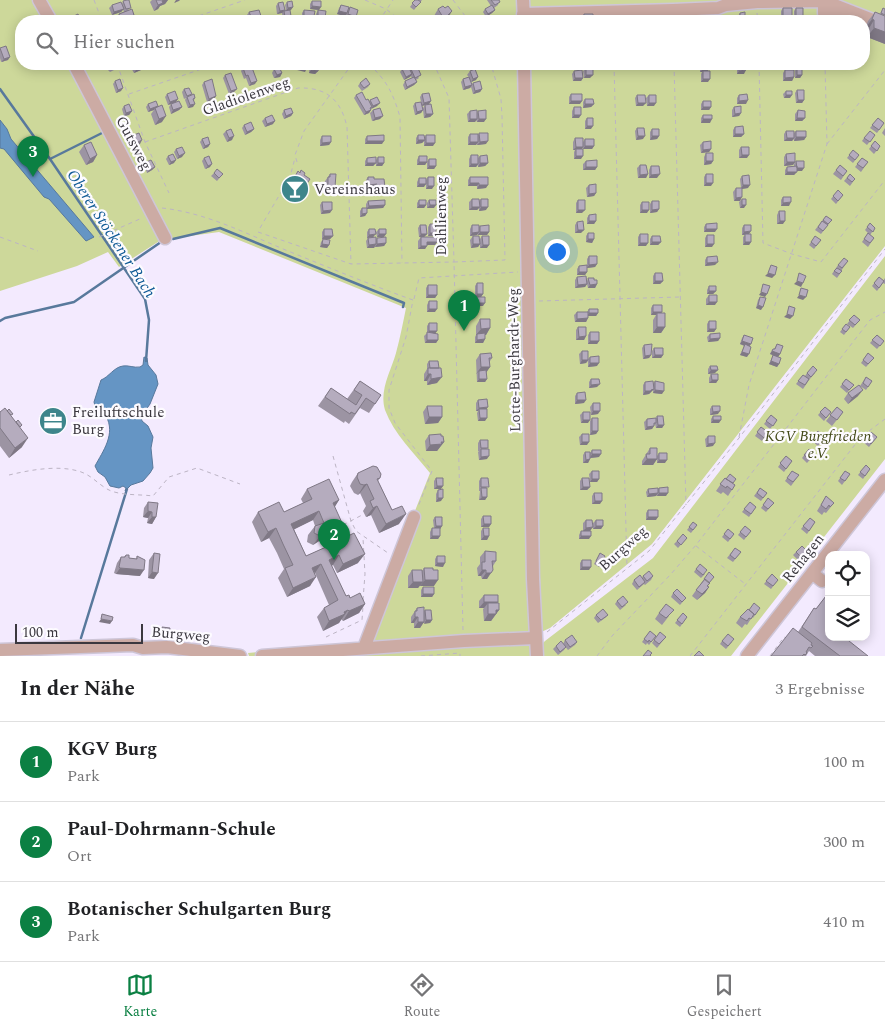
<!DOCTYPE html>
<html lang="de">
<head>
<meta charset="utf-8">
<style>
	:root { --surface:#fff; --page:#f2f2f2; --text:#202124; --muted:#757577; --line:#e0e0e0; --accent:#0b8043 }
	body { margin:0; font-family:Spectral,serif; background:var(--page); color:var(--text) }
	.controls { position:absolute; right:15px; bottom:15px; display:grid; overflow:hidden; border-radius:10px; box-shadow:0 2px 12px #0003 }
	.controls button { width:45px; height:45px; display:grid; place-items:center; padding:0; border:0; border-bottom:1px solid var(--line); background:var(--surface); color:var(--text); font:25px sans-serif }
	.scale { position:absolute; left:15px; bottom:12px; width:128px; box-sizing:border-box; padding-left:5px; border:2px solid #3b383f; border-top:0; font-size:14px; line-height:18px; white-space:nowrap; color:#3b383f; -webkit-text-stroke:4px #fdfbff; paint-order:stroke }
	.you { position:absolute; left:556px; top:251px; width:18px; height:18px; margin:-12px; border:4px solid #fff; border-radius:50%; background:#1a73e8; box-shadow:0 0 0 8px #1a73e833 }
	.badge { display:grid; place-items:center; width:32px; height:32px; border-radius:50%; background:var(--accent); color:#fff; font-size:16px; font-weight:700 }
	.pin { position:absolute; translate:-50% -41px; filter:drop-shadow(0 1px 2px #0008) }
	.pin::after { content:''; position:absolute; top:26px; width:18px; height:15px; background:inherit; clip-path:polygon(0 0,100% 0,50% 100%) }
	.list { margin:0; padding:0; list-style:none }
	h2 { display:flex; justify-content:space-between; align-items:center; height:65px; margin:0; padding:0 20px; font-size:21px }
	h2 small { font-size:16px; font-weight:400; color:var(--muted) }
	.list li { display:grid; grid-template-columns:32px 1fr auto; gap:15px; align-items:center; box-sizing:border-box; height:80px; padding:0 20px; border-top:1px solid var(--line) }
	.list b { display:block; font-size:19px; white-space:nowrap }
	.list p { margin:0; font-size:16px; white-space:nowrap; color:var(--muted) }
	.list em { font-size:16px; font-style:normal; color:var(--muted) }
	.icon { flex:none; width:28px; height:28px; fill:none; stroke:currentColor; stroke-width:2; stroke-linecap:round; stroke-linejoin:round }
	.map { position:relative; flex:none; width:885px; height:656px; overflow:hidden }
	.search { position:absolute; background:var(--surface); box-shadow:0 2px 12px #0003; left:15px; right:15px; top:15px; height:55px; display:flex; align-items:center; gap:12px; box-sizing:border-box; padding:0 18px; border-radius:20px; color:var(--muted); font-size:19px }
	.sheet { height:305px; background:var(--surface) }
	nav { display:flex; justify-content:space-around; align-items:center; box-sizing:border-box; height:70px; border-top:1px solid var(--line); background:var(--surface); font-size:14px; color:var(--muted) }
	nav a { display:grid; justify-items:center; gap:2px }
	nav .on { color:var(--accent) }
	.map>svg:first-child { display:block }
	.green { fill:#cdd89a }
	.water { fill:#6595c4; stroke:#58799c }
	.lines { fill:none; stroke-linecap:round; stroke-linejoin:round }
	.stream { stroke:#58799c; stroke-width:2.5 }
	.minor-casing { stroke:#cec6d8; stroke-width:15 }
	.path { stroke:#bcb4c4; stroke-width:1; stroke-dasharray:4 4; stroke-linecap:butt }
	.minor { stroke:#ccaba4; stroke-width:12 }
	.wall { fill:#9c94a3; fill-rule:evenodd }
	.shaded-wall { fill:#7f7885 }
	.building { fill:#b5acbe; stroke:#7f7885; fill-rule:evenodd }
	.labels { text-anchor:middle; stroke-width:4.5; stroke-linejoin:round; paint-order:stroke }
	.street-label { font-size:15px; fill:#3b383f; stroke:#fdfbff }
	.poi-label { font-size:15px; fill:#3b383f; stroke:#fdfbff; text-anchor:start }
	.park-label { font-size:15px; font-style:italic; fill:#434918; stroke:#fdfbff }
	.water-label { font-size:16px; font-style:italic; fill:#0f5a95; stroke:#fdfbff }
</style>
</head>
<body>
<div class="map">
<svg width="885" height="656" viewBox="0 0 885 656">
	<rect width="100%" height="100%" fill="#f3eafe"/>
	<path class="green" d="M0 0H521V21H21V64H522L537 656H249L248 653 361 644 363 642 430 473C414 453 394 434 385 410 379 390 391 371 396 353 400 338 403 323 406 308L219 232 161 240 119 267 108 252 77 266 0 291Z
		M528 0H885V246L652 544 550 628 539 633 541 626 530 64H864V21H529Z
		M885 256V459L731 656H542L541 645 545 641 653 558Z"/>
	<path class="water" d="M0 120 7 129 11 139 94 237 86 241 49 199 44 197 4 149 0 148Z
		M144 357 147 358 148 365 156 375 158 384 150 404 141 417 142 421 148 426 153 437 151 448 153 468 150 473 143 481 131 485 125 491 126 488 123 486 119 488 110 486 105 477 98 472 95 466C103 451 116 434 106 416L100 414 96 410 94 402 101 380C109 377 114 367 123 366 128 365 134 368 140 367L143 365Z"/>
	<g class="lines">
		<path class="stream" d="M0 89 50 159 145 299 149 320 146 361
			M50 159 102 133
			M173 239 220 228 404 303 403 307
			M0 321 5 318 74 302 161 242
			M81 638 127 489"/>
		<defs>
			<path id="minor" d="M39 0 51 21
				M523 0 524 21
				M824 1V13L846 21
				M523 14 673 10 718 8 726 5 757 2 824 1 873 20
				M74 64 165 238
				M524 64 533 579 537 656
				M812 573 822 581
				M364 648 414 517
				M0 650 133 645 143 648 167 647 240 656
				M262 656 464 641 535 638
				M747 656 885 480"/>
		</defs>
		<use href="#minor" class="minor-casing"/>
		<path class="path" d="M94 0 102 21
			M365 0 386 9 401 21
			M453 0 469 21
			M757 13 758 21
			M184 21 245 0
			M379 21 393 0
			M117 64 145 142 169 193
			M369 64C387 81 393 93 400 117L402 263
			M614 64 627 568
			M674 64 686 505
			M759 64 763 243 792 254 821 262 885 180
			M129 94 216 64
			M145 142 298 88C327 87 341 100 347 127L351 264
			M827 144 885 70
			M297 162 295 155 304 131 352 64
			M162 208C207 213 247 234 288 251 330 268 371 285 413 300L406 337 389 390V408L395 423 432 471 418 507
			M260 228 290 177 295 158
			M258 232 351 264 454 262 449 98 434 64
			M0 237 38 251
			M99 237 142 218
			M414 299 419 278 518 272
			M539 301 680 297
			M739 437 749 385 827 144 825 64
			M333 456 351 521 356 531 388 553
			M9 475C30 470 57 465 78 471 90 474 97 483 107 489 119 496 139 494 153 496L169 477 197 468 240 484
			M343 525 364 514
			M696 546 744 583
			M363 600 365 574 363 538
			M463 630 454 262 505 260 502 116 501 99 491 64
			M547 632 649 551 739 438 885 249
			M326 637 362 620 363 606
			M421 656 460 653V656
			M597 656 612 636 671 574 696 545 870 320 885 312
			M690 656 861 437 885 419
			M770 656 784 637 786 638"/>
		<use href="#minor" class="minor"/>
	</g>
	<path class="wall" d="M152 0H168L165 4 160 6 158 9 154 11 150 2Z
		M415 0H422L414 10 410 7Z
		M487 0H499L498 5 494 8 495 10 492 13 486 17 483 12 485 9 491 6Z
		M123 1 129 10 132 18 124 21H118L116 17 119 14 124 12 123 9 121 12 112 15 109 8 112 5 122 4Z
		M312 1 319 10 310 9V4Z
		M287 2 293 7 290 10 289 20 283 21 282 13 277 14 276 6 278 3 285 10H286L285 5Z
		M341 5 348 10 350 7 353 20 351 19 350 21H341L344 16 337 14 339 8Z
		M445 8 448 18 444 21H431L435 18 434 16 438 9Z
		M783 8 790 19H781V11Z
		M796 8 801 20H794V11Z
		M883 8 885 44 867 37 868 30 865 29 868 21 875 12 880 14Z
		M304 10 314 16 312 20 302 19V13Z
		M318 10 325 18 323 21 315 20 316 14Z
		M249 12 261 16 258 20 259 21H250L247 15Z
		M740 13 745 21H736V19Z
		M584 14 593 20 592 21H581V17Z
		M74 16 81 21H72L71 19Z
		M0 48 8 60 1 62 0 58Z
		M106 64H115L116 67 114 70 110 72 108 70Z
		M132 64H142L143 67 141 70 134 73 130 66Z
		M143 64H152L150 68 145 69Z
		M310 64H319L318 71 315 74 309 73Z
		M703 65 708 71V82H701V74L702 72H700V68Z
		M739 66 744 74H737V69Z
		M797 66 802 75 800 78H795V70Z
		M243 68 255 84 249 86 246 78 244 79 241 71Z
		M586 68 590 78H584L583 71Z
		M274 69 282 73 280 77 274 78 272 73Z
		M402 69 410 70 411 69 419 78 416 80 417 82 414 85 405 90 403 85 405 81 412 78 411 76 404 80 400 72Z
		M785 70 794 77 792 81H783V73Z
		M470 71 476 80 471 82 472 84 473 83 482 89 480 92 473 94 471 87 470 88 463 90 461 82 463 79 469 77 467 75Z
		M574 71 583 78 581 81H573L572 74Z
		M225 75 234 92 229 94 223 78Z
		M115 81 121 91 116 93 113 84Z
		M204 82 216 96 214 99 207 102 202 85Z
		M360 83 370 84 368 87 362 91 358 86Z
		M184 89 190 96 195 98 194 100 193 107 188 108 185 100 186 98 184 99 182 92Z
		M797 90 804 100 802 103H796L795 93Z
		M786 91 790 98H784L783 94Z
		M167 94 182 107 179 110 171 114 169 107 171 104 168 105 165 97Z
		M422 94 431 101 429 104 422 106 423 108 425 105 433 114 430 117 424 118 423 110 421 113 415 115 413 106 415 103 421 102 420 97Z
		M571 94 580 104H569V97Z
		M356 95 369 102 370 100 377 106 371 109 369 113 364 115 354 98Z
		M637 95 643 106H636L635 98Z
		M649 95 654 106H647L646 98Z
		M739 95 746 104H737V98Z
		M585 99 594 104 591 107 583 108V102Z
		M703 101 711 107 709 110H701V104Z
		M148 104 157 107 162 122 155 125 151 114 154 110 148 112 146 107Z
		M124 106 132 111 129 115 124 116 122 109Z
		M574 107 579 118H572V111Z
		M734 107 741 113 739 116 732 117V110Z
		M284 110 293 113 291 116 284 119 282 114Z
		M373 110 380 119 372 121 370 113Z
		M798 110 805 118 802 121H795V114Z
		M470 111 477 113 478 111 484 122H477L476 120 475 122H468L467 114Z
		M703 115 710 123H701V118Z
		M265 118 273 124 265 127 262 121Z
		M587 118 591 129H585V121Z
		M878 118 884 123 877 133 870 128Z
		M244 125 254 129 251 132 245 135 242 128Z
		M735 127 744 134 741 137H733V130Z
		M637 128 643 139 636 140 635 131Z
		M885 128V136L882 133Z
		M652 129 659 136 657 139 650 140V132Z
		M226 131 232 140 227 142 223 134Z
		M786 131 794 133 796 131 806 137 804 140 794 141V139L792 141H784V134Z
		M479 133 486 144 477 145V143L476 145H468V137L470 134 478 135Z
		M418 135 425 137 426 135 433 146H424V141L422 143 416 144V138Z
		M875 135 867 145 862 141 864 138Z
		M131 136 140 144 132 147 129 139Z
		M322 136 331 142 329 145 320 146V140Z
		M367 136 382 144H365V139Z
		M575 138 583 142 585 139 594 146 592 149H583V147L582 149 581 159H574V152L575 150H573V142Z
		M202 139 210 144 208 147 203 149 200 142Z
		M875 141 880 146 874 154 869 149Z
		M703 142 711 149 709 152 701 153 700 145Z
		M84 145 97 155 93 162 86 165 79 152Z
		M741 147 747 158H739V150Z
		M176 149 182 157 177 159 174 152Z
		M853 150 859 155 853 163 847 158Z
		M706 153 713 161 711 164 704 165V157Z
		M786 154 795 162 793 165 784 166V157Z
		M471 155 478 158 480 156 488 163 485 166 478 167V165L476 167H469V159Z
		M168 156 174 163 169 165 166 159Z
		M419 156 427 162 425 165H417V160Z
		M378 157 384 163 382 166H376V163L373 166H365V161L367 158 376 160Z
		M204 158 210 167 205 169 202 161Z
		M862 158 868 162 861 172 855 167Z
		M429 159 436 166 434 169H427V162Z
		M586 161 597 167 595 170H583V164Z
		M796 161 802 171H797L794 175H785V170L787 167 794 166V164Z
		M146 162 155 167 152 170 147 173 144 165Z
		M640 165 648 174 646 178H638L637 168Z
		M840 165 847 171 841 180 833 174Z
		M651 166 657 178H649V170Z
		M298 171 310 179 294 203 282 195 289 185Z
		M214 173 223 174 217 181 211 176Z
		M330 174 335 187 331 193H324L323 184Z
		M706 174 711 186H704V177Z
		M850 174 855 179 850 186 844 181Z
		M742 176 748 188 742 189 740 201H734L733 192 736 188H741L740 179Z
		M368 177 374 179 382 190H375V187L366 188V180Z
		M428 177 432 189H426V180Z
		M470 177H488L486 188 477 189V186H468V180Z
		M419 178 424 187H417V182Z
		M589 185 596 193 594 196 587 197 586 188Z
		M838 190 843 195 836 204 831 199Z
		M783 197 789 206H781V200Z
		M472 199 479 201 481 199 486 210 479 211V208L477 210H469V202Z
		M742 199 744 208H740L739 202Z
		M419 200 426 205 424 208H417V203Z
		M429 200 434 208H427V203Z
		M578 200 582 213H576V203Z
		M368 201 385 205 383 208 367 209V213L365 216 360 217V211L362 208H366V204Z
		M652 201 659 209 657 212 650 213V204Z
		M322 202 330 213 321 214 320 205Z
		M642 202 647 213H640V205Z
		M779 211 783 224H777V215Z
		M589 215 596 221 594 224H587V218Z
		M826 216 832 220 821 234 815 230Z
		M577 222 581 233H575V225Z
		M870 223 875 228 870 235 865 230Z
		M430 224 434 236H428V227Z
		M706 224 715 232H704V227Z
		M420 225 427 234 424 237H419L418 228Z
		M472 225 479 227 480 226 489 232 487 235H478V234L477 235 470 236V229Z
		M744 225 749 234 751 242 749 245H743V237L745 235H742V228Z
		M324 229 333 236 330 239H324L329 245 327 248 320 247 321 242 323 239H322V232Z
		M369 229 376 240 377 238 386 243 384 246 375 247V246L374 248H367L366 241 368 238H367V232Z
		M379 229 384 237H377L376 232Z
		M588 233 594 239 592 243 586 242V236Z
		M868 233 874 238 868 247 862 242Z
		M640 234 646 246H638V237Z
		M707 235 712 247H705V238Z
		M473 236 480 244 478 247 471 248 470 240Z
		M482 236 487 248H480V239Z
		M652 236 661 242 658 245H650V239Z
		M421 237 437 242 435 245H427L425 249H418V241Z
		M821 240 814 249 809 245 811 242Z
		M589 256 597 264 595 267 587 268V272L585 275H577V269L579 266 587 265V259Z
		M707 257 715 265 705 266V260Z
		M848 261 841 271H842L837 278 832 274 838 265Z
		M655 273 663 281 660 284H653V276Z
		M577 277 587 281 588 278 594 280 597 284 595 288H588L587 284 585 287 575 288V280Z
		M879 277 883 281 885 278V284L883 283 877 291 872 286Z
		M477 283 483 294 481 297 483 306H475V300L477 297H475V286Z
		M428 285 437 295 435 298H426V288Z
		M709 286 716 291 713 294H707V290Z
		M709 295 715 305H706V299Z
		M760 297 761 310 756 308 758 300Z
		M429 301 435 312H427V305Z
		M653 305 661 313 665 327 661 333H653V320L656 315H651V308Z
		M589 309 598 313 596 316H588V318L586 322H575L574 315 577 312H587Z
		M854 315 860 320 853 328 847 324Z
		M480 319 490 328 486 335H485V339L483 343H475V337L476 335V326Z
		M709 321 716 329 714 332H707V324Z
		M429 323 438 340 436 343H425L424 336 427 333V326Z
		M846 324 850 327 844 335 840 332Z
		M578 327 586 336 584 340H576V330Z
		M590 332 599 341 597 344H588V335Z
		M710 334 720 338 718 341 708 342 707 337Z
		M744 335 747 357 740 355 744 346 740 344 742 338Z
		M877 335 884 341 877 349 870 343Z
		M777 344 780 354 778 357 779 364 777 367 769 364 773 355 770 354 771 352 773 349H774Z
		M644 345 651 355 649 358 643 359 642 348Z
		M654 348 663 355 661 358H652V351Z
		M582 351 588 359 590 357 597 366 588 367V361L586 363 580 364 579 354Z
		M868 353 874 358 866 367 861 363Z
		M480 354 492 358 490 361V367L486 372 487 379 485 382H477L476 360Z
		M429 361 439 368 437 383 427 385V381H424V374L427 369V364Z
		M710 366 715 373 708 374V369Z
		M807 373H815L809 380 803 389 796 384 803 375 805 376Z
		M711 374 718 380 716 383H709V378Z
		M866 377 872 381 866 390 860 386Z
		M591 379 597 387 589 388V382Z
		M846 379 854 385 847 393 840 387Z
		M360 381 381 395 369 413 360 408 349 424 345 421 344 423 318 406 331 388 347 399Z
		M655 381 662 394 653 393V390L649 394 643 395V385L645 382 653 384Z
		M577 393 584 403 575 404V396Z
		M848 393 858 396 848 404 844 399Z
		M478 400 487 409 485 421H478L477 413 478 411H476V403Z
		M593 403 598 414 591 415 590 407Z
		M427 406 442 417 438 423 425 424 423 412Z
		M712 406 718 414 710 415V409Z
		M825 407 831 412 824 421 818 415Z
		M837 407 843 412 832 426 826 421Z
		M0 412 11 416 20 428 22 447 9 458 0 446Z
		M583 412 588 423H581L580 415Z
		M771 415 777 420 770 429 764 424Z
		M657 416 664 425 662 428H656L655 424 652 429 645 430 644 422 647 419 656 418Z
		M713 416 719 423H711V419Z
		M592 418 598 431 596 434 590 435V421Z
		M761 427 768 432 762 441 755 436Z
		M804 432 809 437 804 443 799 439Z
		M871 432 877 437 869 447 863 442Z
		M582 434 587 445H580L579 437Z
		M429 435 444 442 437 451H426L425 441Z
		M708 436 713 446 706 447 705 439Z
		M814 437H825L818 446 811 440Z
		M480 440 487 449V459L479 460 478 452 479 451H478V443Z
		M650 448 657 456 659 453 665 463H657V459L653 465H642V461Z
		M809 449 815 454 807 463 802 458Z
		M592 450 599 457 590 458V459L588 463H583V455L585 452 590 453Z
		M786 456 792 461 784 472 778 467Z
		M866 465 870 469 863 479 858 475Z
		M592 471 599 479 597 482H590L589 474Z
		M792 471 799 475 791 486 785 481Z
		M845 471 850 474 842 485 838 481Z
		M358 473 380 478 378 481 392 510 399 524 379 533 371 515 366 517 363 511 366 506 360 493 358 495 354 493 350 486 352 482Z
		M436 478 441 489H434V481Z
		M481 478 487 489V497L485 500H479L480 491H479V481Z
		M582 478 590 487 587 490H580V481Z
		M725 478 735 485 728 496 723 492 721 494 716 491Z
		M659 488 666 496H657V495L656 496 647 497 646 492 648 489H658Z
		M760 488 767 493 761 501 754 496Z
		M307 489 339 500 334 507 358 563 337 573 333 565 331 566 346 596 365 604 359 613 343 621 341 619 339 623 323 631 317 617 324 608 329 605 315 573 310 586 287 597 278 578 284 569 277 553 269 538 261 542 252 522 258 512H284L303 503 301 499ZM313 520 315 526 308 535 307 542 313 545 322 539 326 547 306 556 294 529Z
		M438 490 441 501 436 502V494Z
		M594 493 600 504H592V496Z
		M826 496 834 503 826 513 824 512 822 515 817 511Z
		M768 498 774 503 766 512 761 508Z
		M148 502 156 517 152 524 147 523 148 518 143 517 144 508Z
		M750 502 756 507 749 517 742 512Z
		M648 510 656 520H646V513Z
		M483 516 491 524 489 527H481V519Z
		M435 517 442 526 440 529V536L438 539H430V532L432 528H434L433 520Z
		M810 518 815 522 807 534 801 529Z
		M586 520 590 531H583V523Z
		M596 520 603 526 601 529H593V523Z
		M693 522 697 525 691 533 687 530Z
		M745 526 751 531 744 540 738 535Z
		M483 528 489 536 487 540H481V531Z
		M728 529 734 534 728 542 722 537Z
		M581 531 589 539H579V535Z
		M687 538 678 548 674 544 677 541Z
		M735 548 741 552 733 562 727 558Z
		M485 551 496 561 493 566 487 579H482L481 576H478L477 568 480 564V557Z
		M796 552 806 555 800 562 793 555Z
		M154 553V579L148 578 149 560Z
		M600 553 601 564 599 567 594 564Z
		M126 555 129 558 136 559 137 556 140 576 116 574 114 573 117 563 121 557H124Z
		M437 556 443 567 435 566V559Z
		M582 560 589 570H580V563Z
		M424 568 434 586H420V585L418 588H408V576L412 570 422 571Z
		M696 569 705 574 701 578 694 572Z
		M772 574 778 580 771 589 764 584Z
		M643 576H653L651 580 645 585 644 584 637 590 632 584 634 580 642 578Z
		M704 579 709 587 705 593 697 600 692 596Z
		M423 587 434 594 432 597H421V590Z
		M829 592V637L868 656H815L809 651 806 656H771L798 632 814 608 816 609Z
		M673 593 686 598 680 605 671 597Z
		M484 595 498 602 497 603 499 610 491 621H484L483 609 484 608H479V601Z
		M617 601 626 605 620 610 615 604Z
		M417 608 424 611 425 610 432 620 430 623H423L420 628H414V623H411V617Z
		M758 611 753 618 752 617 747 625 745 624 742 628 736 623 740 617Z
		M659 613 669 616 662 625 655 619Z
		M683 613 687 617 680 627 675 623Z
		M596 615H608L605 618 598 623 594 618Z
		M162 627 167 638H159L160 630Z
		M650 631 656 636 649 645 647 643 646 645 642 642Z
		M666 637 657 648 652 643 654 640Z
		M565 640 577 642 575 645 568 650 563 644Z
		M722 641 732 642 726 649 720 644Z
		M556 646 566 647 564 650 558 655 553 649Z"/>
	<path class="shaded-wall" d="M164 0H168L165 4 160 6 158 9 154 11 158 5Z
		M176 0H180L179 1 174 3Z
		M312 6 321 7 319 10 310 9Z
		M293 7 291 10 286 11 288 8Z
		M124 9 121 12 112 15 114 12Z
		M285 10 282 13 277 14 280 11Z
		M495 10 492 13 486 17 488 14Z
		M339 11 347 13 345 17V15L344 16 337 14Z
		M452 11 448 18 444 21H443Z
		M348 14 356 17 353 20 346 17Z
		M134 15 132 18 124 21H120L121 20Z
		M291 16 289 20 283 21 285 17Z
		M304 16H314L312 20 302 19Z
		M783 16H792L790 19H781Z
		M318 17 325 18 323 21 315 20Z
		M796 17H803L801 20H794Z
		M872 19 874 20 868 30 865 29Z
		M874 28 885 32V44L867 37Z
		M10 57 8 60 1 62 4 59Z
		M152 64 150 68 145 69 147 66Z
		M320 64H331L330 65 326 64 325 66 319 65Z
		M579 64 577 67 567 68 569 65Z
		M647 65H657L654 68H645Z
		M636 66H644L642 69H633Z
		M143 67 141 70 134 73 136 70Z
		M299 67 307 68 305 72 297 70Z
		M703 69H709L707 72 703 71 702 72H700Z
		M311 70 318 71 315 74 309 73Z
		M746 70 744 74H737L739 71Z
		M282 73 280 77 274 78 277 75Z
		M412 74 410 77 404 80 406 77Z
		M586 75H593L590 78H584Z
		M797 75H802L800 78H795Z
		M478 77 476 80 471 82 473 79Z
		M794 77 792 81H783L785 78Z
		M575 78H583L581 81H573Z
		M703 79H710L708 82H701Z
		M257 81 255 84 249 86 251 83Z
		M417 82 414 85 405 90 407 87Z
		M472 85 470 88 463 90 465 87Z
		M123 88 121 91 116 93 118 90Z
		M237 89 234 92 229 94 231 91Z
		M482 89 480 92 473 94 475 91Z
		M786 95H792L790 98H784Z
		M216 96 214 99 207 102 209 99Z
		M178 99 176 102 168 105 170 102Z
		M748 100 746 104H737L739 101Z
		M798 100H804L802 103H796Z
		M431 101 429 104 421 106 424 103Z
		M571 101H582L580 104H569Z
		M380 103 377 106 371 109 373 106Z
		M638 103H646L643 106H636Z
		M649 103H656L654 106H647Z
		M195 104 193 107 188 108 190 105Z
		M585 104H594L591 107 583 108Z
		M158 106 156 109 155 108 154 110 148 112 150 109Z
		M182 107 179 110 171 114 173 110Z
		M703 107H711L709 110H701Z
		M371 110 369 113 364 115 366 112Z
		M423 110 421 113 415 115 417 112Z
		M132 111 129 115 124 116 126 113Z
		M293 113 291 116 284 119 286 116Z
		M741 113 739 116 732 117 735 114Z
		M426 114H433L430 117 424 118Z
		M574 115H581L579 118H572Z
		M166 116 162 122 155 125 159 119Z
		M383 116 380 119 372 121 375 118Z
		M797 118H805L802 121H795Z
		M470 119H477L475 122H468Z
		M479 119H486L484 122H477Z
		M703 119H712L710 123H701Z
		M275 121 273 124 265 127 267 124Z
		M587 126H593L591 129H585Z
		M254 129 251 132 245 135 247 132Z
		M735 134H744L741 137H733Z
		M234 136 232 140 227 142 229 138Z
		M638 136H645L643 139 636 140Z
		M652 136H659L657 139 650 140Z
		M796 137H806L804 140 794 141Z
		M787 138H794L792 141H784Z
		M142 140 140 144 132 147 134 144Z
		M418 140H425L422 143 416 144Z
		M367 141H384L382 144H365Z
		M488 141 486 144 477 145 480 142Z
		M331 142 329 145 320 146 322 143Z
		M470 142H478L476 145H468Z
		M426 143H435L433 146H424Z
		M210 144 208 147 203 149 205 146Z
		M585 146H594L592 149H583Z
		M576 147H583L581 150 576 149 575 150H573Z
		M711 149 709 152 701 153 703 150Z
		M185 153 182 157 177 159 179 156Z
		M97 155 93 162 86 165 90 159Z
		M742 155H749L747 158H739Z
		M576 156H583L581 159H574Z
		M176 160 174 163 169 165 171 162Z
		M706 161H713L711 164 704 165Z
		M419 162H427L425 165H417Z
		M787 162H795L793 165 784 166Z
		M367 163H376L373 166H365Z
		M378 163H384L382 166H376Z
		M480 163H488L485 166 478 167Z
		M212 164 210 167 205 169 208 166Z
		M471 164H478L476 167H469Z
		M429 166H436L434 169H427Z
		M155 167 152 170 147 173 149 170Z
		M586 167H597L595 170H583Z
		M797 168H804L802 171H795Z
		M787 172H797L794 175H785Z
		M648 174 646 178H638L640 175Z
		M660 174 657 178H649L651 175Z
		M470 183H479L477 186H468Z
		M706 183H713L711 186H704Z
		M377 184 375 187 366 188 368 185Z
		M419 184H426L424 187H417Z
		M479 185H488L486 188 477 189Z
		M743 185H750L748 188 741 189Z
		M428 186H434L432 189H426Z
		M328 187H335L331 193H324Z
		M377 187H385L382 190H375Z
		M596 193 594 196 587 197 589 194Z
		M742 197 740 201H734L736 198Z
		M791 202 789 206H781L783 203Z
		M385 205 383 208 366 209 369 206Z
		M419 205H426L424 208H417Z
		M430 205H436L434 208H427Z
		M742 205H746L744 208H740Z
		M472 207H480L477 210H469Z
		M481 207H488L486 210 479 211Z
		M659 209 657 212 650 213 652 210Z
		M332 210 330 213 321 214 323 211Z
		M578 210H585L582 213H576Z
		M642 210H649L647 213H640Z
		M367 213 365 216 360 217 362 214Z
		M589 221H596L594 224H587Z
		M780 221H785L783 224H777Z
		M706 229H717L715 232H704Z
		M578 230H584L581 233H575Z
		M751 231 749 234 742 235 744 232Z
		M479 232 477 235 470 236 472 233Z
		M480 232H489L487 235H478Z
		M430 233H436L434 236H428Z
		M376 234 373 237 367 238 369 235Z
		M379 234H386L384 237H377Z
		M421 234H427L424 237H419Z
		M324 236H333L330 239H322Z
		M588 239H594L592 243 586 242Z
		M427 242H437L435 245H425Z
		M652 242H661L658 245H650Z
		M745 242H751L749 245H743Z
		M386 243 384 246 375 247 377 244Z
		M640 243H648L646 246H638Z
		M322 244 329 245 327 248 320 247Z
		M376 244 374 248H367L369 245Z
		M473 244H480L478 247 471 248Z
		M707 244H714L712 247H705Z
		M483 245H489L487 248H480Z
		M421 246H427L425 249H418Z
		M718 262 715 265 705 266 707 263Z
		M597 264 595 267 587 268 589 265Z
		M579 272H587L585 275H577Z
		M768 273 775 275 772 278 765 276Z
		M655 281H663L660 284H653Z
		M797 281 803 283 801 287 794 284Z
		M587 284 585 287 575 288 578 285Z
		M597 284 595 288H588L590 285Z
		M709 291H716L713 294H707Z
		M761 292 767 294 765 297 759 295Z
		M477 294H483L481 297H475Z
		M428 295H437L435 298H426Z
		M799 295 806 297 803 300 797 298Z
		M709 302H717L715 305H706Z
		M477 303H485L483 306H475Z
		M758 305 763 307 761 310 756 308Z
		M429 309H437L435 312H427Z
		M653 312H662L660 315 657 313 656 315H651Z
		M589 313H598L596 316H587Z
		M787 314 793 316 790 319 784 317Z
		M588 318 586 322H575L577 319Z
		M657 327H665L661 333H653Z
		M490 328 486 335H476L481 329Z
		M709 329H716L714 332H707Z
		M429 331H437L435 334H427Z
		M586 336 584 340H576L579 337Z
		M720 338 718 341 708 342 710 339Z
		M485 339 483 343H475L477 340Z
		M427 340H438L436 343H425Z
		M590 341H599L597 344H588Z
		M742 341 751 344 749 347 740 344Z
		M772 351 780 354 778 357 770 354Z
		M742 352 749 354 747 357 740 355Z
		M651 355 649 358 643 359 645 356Z
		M655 355H663L661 358H652Z
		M582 360H588L586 363 580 364Z
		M771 361 779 364 777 367 769 364Z
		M590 363H599L597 366 588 367Z
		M481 367H490L486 373 479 371 476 374Z
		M711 370H718L715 373 708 374Z
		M428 374H431L427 381H424Z
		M442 377 437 383 427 385 431 379Z
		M479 379H487L485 382H477Z
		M712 380H718L716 383H709Z
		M600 384 597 387 589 388 591 385Z
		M654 389 649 394 643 395 645 391Z
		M655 390 664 391 662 394 653 393Z
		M863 390 858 396 848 404 852 398Z
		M577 400H586L584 403 575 404Z
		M488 407 486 410 479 409 478 411H476L479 408Z
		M593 411H600L598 414 591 415Z
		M720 411 718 414 710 415 713 412Z
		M429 417H442L438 423 425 424Z
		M480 418H487L485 421H478Z
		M583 420H590L588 423H581Z
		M713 420H721L719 423H711Z
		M658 425H664L662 428H656Z
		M654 426 652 429 645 430 647 427Z
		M592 431H598L596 434 590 435Z
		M28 438 22 447 9 458 15 448Z
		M444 442 437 451H426L430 445Z
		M582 442H589L587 445H580Z
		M715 443 713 446 706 447 708 444Z
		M592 454H601L599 457 590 458Z
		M489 456 487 459 479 460 481 457Z
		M590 459 588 463H583L586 460Z
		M647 459H657L653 465H642Z
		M659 460H667L665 463H657Z
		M592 479H599L597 482H590Z
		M367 484 360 493 358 495 364 485Z
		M437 486H443L441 489H434Z
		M583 487H590L587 490H580Z
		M658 493 656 496 647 497 649 494Z
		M659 493H668L666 496H657Z
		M482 497H487L485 500H479Z
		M438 498H443L441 501 436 502Z
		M339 500 333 510V503Z
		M595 501H602L600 504H592Z
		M377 506 371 515 366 517 373 508Z
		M148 511 152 512 148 518 143 517Z
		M319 511 313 520 285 534 291 524Z
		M406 514 399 524 379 533 386 524Z
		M152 517H156L152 524 147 523Z
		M648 517H658L656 520H646Z
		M484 524H491L489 527H481Z
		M436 526H442L440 529H434Z
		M596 526H603L601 529H593Z
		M593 527 590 531H583L586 528Z
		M276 528 269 538 261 542 268 532Z
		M328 530 322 539 313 545 320 536Z
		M432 536H440L438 539H430Z
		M484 536H489L487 540H481Z
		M581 536H591L589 539H579Z
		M365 554 358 563 337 573 343 564Z
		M339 555 333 565 324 569 329 560Z
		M437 563H445L443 567 435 566Z
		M321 564 315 573 312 568Z
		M582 567H591L589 570H580Z
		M120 568 144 570 140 576 116 574Z
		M482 570H486L481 576H478Z
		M152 572 158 573 154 579 148 578Z
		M486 573H491L487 579H482Z
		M316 577 310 586 287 597 293 588Z
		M425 580H438L434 586H420Z
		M413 582H423L418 588H408Z
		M709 587 705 593 697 600 702 594Z
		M423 594H434L432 597H421Z
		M484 602H498L494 608 488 603 484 608H479Z
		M365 604 359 613 343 621 349 611Z
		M348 610 339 623 323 631 329 621Z
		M496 610H499L491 621H484L488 614Z
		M415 617H418L414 623H411Z
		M101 619 112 621 110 624 99 622Z
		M426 620H432L430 623 424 624Z
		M418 622H424L420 628H414Z
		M161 634 169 635 167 638H159Z"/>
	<path class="building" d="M127 0H129L131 8 126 9 123 1Z
		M156 0H164L162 1 163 3 158 5Z
		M415 0H418L421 2 416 7 412 3Z
		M491 0H499L500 2 495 5Z
		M292 1 293 7 288 8 287 2Z
		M312 1H321V7L312 6Z
		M121 2 124 9 114 12 112 5Z
		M283 2 285 10 280 11 278 3Z
		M341 5 349 7 347 13 339 11Z
		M492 5 495 10 488 14 485 9Z
		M443 6 445 8 448 6 452 11 444 19 438 9Z
		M350 7 358 10 356 17 348 14Z
		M783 8H792V16H783Z
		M796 8H803V17H796Z
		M883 8 885 9V15L881 13Z
		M132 9 134 15 121 20 119 14Z
		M259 10 261 16 257 18 259 21H253L249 12Z
		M290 10 291 16 285 17 284 11Z
		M304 10 315 11 314 16H304Z
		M318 10 326 11 325 18 318 17Z
		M745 12V21H739L738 16H740V13Z
		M875 12 885 16V32L874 28V20L872 19Z
		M78 14 81 21H76L74 16Z
		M584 14H593V20H584Z
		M345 15 351 17 350 21H343Z
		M237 17 239 21H230V19Z
		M436 17 439 21H433L432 20Z
		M701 20H710V21H701Z
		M6 46 10 57 4 59 0 48Z
		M109 64H115L116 67 112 68 110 67Z
		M133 64H142L143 67 136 70Z
		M146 64H152L147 66Z
		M300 64H308L307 68 299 67Z
		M312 64H319L318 71 311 70Z
		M636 64H644V66H636Z
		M647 64H657V65H647Z
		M251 65 257 81 251 83 248 75 246 76 243 68Z
		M703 65H709V69H703Z
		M746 65V70L739 71V66Z
		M408 66 412 74 406 77 402 69Z
		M417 66 421 75 415 78 411 69Z
		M797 66H802V75H797Z
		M279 67 282 73 277 75 274 69Z
		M586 68H593V75H586Z
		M475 69 478 77 473 79 470 71Z
		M582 70 583 78H575L574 71Z
		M785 70H794V77L785 78Z
		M703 71H710V79H703Z
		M231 73 237 89 231 91 225 75Z
		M414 77 417 82 407 87 405 81Z
		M469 77 472 85 465 87 463 79Z
		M366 78 370 84 364 88 360 83Z
		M120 79 123 88 118 90 115 81Z
		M212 79 216 96 209 99 204 82Z
		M480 81 482 89 475 91 473 83Z
		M189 88 192 94 187 96 184 89Z
		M797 90H804V100H798Z
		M175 91 178 99 170 102 167 94Z
		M786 91H792V95H786Z
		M362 92 366 100 368 99 372 107 370 108 371 110 366 112 356 95Z
		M429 93 431 101 424 103 422 94Z
		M194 94 195 98 193 99 195 104 190 105 187 97Z
		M571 94H582V101H571Z
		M747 94 748 100 739 101V95Z
		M637 95H645L646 103H638Z
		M649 95H656V103H649Z
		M377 97 380 103 373 106 370 100Z
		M585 99H593L594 104H585Z
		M156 101 158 106 150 109 148 104Z
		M179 101 182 107 173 110 171 104Z
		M703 101H711V107H703Z
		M421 102 423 110 417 112 415 103Z
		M129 104 132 111 126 113 124 106Z
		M431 104 433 114H426L425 105Z
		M162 105 166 116 159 119 155 108Z
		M741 106V113L735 114 734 107Z
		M574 107H581V115H574Z
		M291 108 293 113 286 116 284 110Z
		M380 108 383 116 375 118 373 110Z
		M477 110V119H470V111Z
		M486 110V119H479L478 111Z
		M798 110 805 111V118H797Z
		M272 115 275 121 267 124 265 118Z
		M703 115H712V119H703Z
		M587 118H593V126H587Z
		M878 118 884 123 879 130 872 125Z
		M251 122 254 129 247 132 244 125Z
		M743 126 744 134H735V127Z
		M637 128H644L645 136H638Z
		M231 129 234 136 229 138 226 131Z
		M652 129H659V136H652Z
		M786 131H794V138H787Z
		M796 131H806V137H796Z
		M870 131 875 135 870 142 864 138Z
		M139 133 142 140 134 144 131 136Z
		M479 133H488V141L480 142Z
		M470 134H478V142H470Z
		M384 135V141H367V136Z
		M418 135H424L425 140H418Z
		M426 135H435V143H426Z
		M322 136H331V142L322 143Z
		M208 137 210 144 205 146 202 139Z
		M575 138H583V147H576Z
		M585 139H594V146H585Z
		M711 141V149L703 150V142Z
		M875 141 880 146 877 151 871 146Z
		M91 142 97 155 90 159 84 145Z
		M182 147 185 153 179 156 176 149Z
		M741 147H749V155H742Z
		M576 149H583V156H576Z
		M853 150 859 155 855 160 849 155Z
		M706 153H713V161H706Z
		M795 153V162H787L786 154Z
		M173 154 176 160 171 162 168 156Z
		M471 155H478V164H471Z
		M487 155 488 163H480V156Z
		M209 156 212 164 208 166 204 158Z
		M419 156H427V162H419Z
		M376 157V163H367V158Z
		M378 157H384V163H378Z
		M862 158 868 162 863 168 857 164Z
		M429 159H436V166H429Z
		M151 160 155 167 149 170 146 162Z
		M597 160V167H586V161Z
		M796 161H804V168H797Z
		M640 165H646L648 174 640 175Z
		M840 165 847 171 843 176 836 170Z
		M651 166H659L660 174 651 175Z
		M797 166V172H787V167Z
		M217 169 223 174 219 178 214 173Z
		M301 170 305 173 304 175 310 179 298 197 286 189 289 185 290 186 298 171 300 173Z
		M330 174H336L335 187H328V177H330Z
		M706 174H713V183H706Z
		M850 174 855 179 852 182 847 178Z
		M749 175 750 185H743L742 176Z
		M368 177H374V179H384L385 187H377V184L368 185Z
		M428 177H434V186H428Z
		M470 177H488V185H479V183H470Z
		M419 178H426V184H419Z
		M596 184V193L589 194V185Z
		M736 188H742V197L736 198Z
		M838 190 843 195 838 201 833 196Z
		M783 197H791V202L783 203Z
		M472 199H479L480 207H472Z
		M481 199H488V207H481Z
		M742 199H746V205H742Z
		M385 200V205L369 206 368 201Z
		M419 200H426V205H419Z
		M429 200H436V205H430Z
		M578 200H585V210H578Z
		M652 201H659V209L652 210Z
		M322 202H332V210L323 211Z
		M642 202H649V210H642Z
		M362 208H367V213L362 214Z
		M779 211H785V221H780Z
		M596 214V221H589V215Z
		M826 216 832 220 828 224 823 220Z
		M583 221 584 230H578L577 222Z
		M822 221 828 225 823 231 818 227Z
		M717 223V229H706V224Z
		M870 223 875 228 873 232 867 227Z
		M430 224H436V233H430Z
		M420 225H426L427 234H421Z
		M472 225H479V232L472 233Z
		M489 225V232H480V226Z
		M744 225H751V231L744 232Z
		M324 229H332L333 236H324Z
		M369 229H375L376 234 369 235Z
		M379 229H386V234H379Z
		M588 233H594V239H588Z
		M868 233 874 238 870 243 864 239Z
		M640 234H648V243H640Z
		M745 234H751V242H745Z
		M707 235H714V244H707Z
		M473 236H479L480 244H473Z
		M482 236H489V245H483Z
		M652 236H660L661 242H652Z
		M815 236 821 240 816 246 811 242Z
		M376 237V244L369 245 368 238Z
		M386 237V243L377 244V238Z
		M421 237H437V242H427V246H421Z
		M323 239 330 240 329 245 322 244Z
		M589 256H597V264L589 265Z
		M717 256 718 262 707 263V257Z
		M844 258 848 261 842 268 838 265Z
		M587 265V272H579V266Z
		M771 265 777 267 775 275 768 273Z
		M837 268 842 271 839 274 834 271Z
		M655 273H662L663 281H655Z
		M799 273 806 276 803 283 797 281Z
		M586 276 587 284 578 285 577 277Z
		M879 277 884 281 879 288 874 283Z
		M588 278H594V280H597V284L590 285Z
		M477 283H483V294H477Z
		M763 284 770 286 767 294 761 292Z
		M428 285H437V295H428Z
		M709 286H716V291H709Z
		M801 288 808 290 806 297 799 295Z
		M709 295H717V302H709Z
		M477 297H485V303H477Z
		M760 297 766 298 763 307 758 305Z
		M429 301H437V309H429Z
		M653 305H662V312H653Z
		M789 306 795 308 793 316 787 314Z
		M589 309H598V313H589Z
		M577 312H588V318L577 319Z
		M657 313H665V327H657Z
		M854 315 860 320 855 325 849 320Z
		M480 319H490V328L481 329Z
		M709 321H716V329H709Z
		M429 323H437V331H429Z
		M846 324 850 327 846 332 842 329Z
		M578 327H586V336L579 337Z
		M427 332 438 334V340H427Z
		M590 332H599V341H590Z
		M485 333V339L477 340V334Z
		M720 333V338L710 339V334Z
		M744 335 753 338 751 344 742 341Z
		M877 335 884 341 880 346 872 340Z
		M652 344 651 355 645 356 644 345Z
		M745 344 751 347 749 354 742 352Z
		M777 344 783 346 780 354 772 351 773 349H775Z
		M654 348H663V355H655Z
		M582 351H588V360H582Z
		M491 353 492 358H489L490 367H481L480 354Z
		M868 353 874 358 868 364 863 360Z
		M773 355 781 358 779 364 771 361Z
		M599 356V363H590V357Z
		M429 361H438L439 368H430Z
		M710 366H717L718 370H711Z
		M813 366 817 370 811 377 807 373Z
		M428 368H441L442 377 431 379V374H428Z
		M486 370 487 379H479V371Z
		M711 374H718V380H712Z
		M803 375 809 379 805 385 798 381Z
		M866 377 872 381 868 387 863 383Z
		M591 379H599L600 384 591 385Z
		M846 379 854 385 849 390 842 384Z
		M360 381 381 395 375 404 366 398 355 414 351 412 350 414 325 397 331 388 356 405 362 395 354 390Z
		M653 381 654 389 651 390V391H645V382Z
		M655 381 664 383V391L655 390Z
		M859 385 863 390 852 398 848 393Z
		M585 392 586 400H577V393Z
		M487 399 488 407 479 408 478 400Z
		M593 403H600V411H593Z
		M427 406H442V417H429Z
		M712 406H720V411L713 412Z
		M825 407 831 412 826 418 820 412Z
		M837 407 843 412 837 420 830 415Z
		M5 408 28 438 15 448 0 428V412Z
		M9 409 13 414 11 415 7 411Z
		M479 409H487V418H480Z
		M583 412H590V420H583Z
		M771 415 777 420 773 426 766 421Z
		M657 416H663L664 425H658Z
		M713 416H721V420H713Z
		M592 418H598V431H592Z
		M656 418V423H654V426L647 427V419Z
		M18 420 22 425 20 427 16 422Z
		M761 427 768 432 764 438 757 432Z
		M818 431 825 437 820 443 814 437Z
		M804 432 809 437 806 440 801 436Z
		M871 432 877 437 871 444 866 439Z
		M441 434V436H443L444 442H441L442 444 430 445 429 435Z
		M582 434H589V442H582Z
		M708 436H715V443L708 444Z
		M480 440H488V448H481Z
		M650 448H657V459H647L646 454H650Z
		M481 449H489V456L481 457Z
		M809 449 815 454 810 460 804 455Z
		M592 450H601V454H592Z
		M585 452H590V459L586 460Z
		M659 453H667V460H659Z
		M786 456 792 461 786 469 780 463Z
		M866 465 870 469 865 476 860 472Z
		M373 466 377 467 381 474 380 478 377 479 392 510 402 506 406 514 386 524 377 506 373 508 370 501 374 499 367 484 364 485 360 484 357 477 358 473Z
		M592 471H599V479H592Z
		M792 471 799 475 793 482 787 478Z
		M845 471 850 474 845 481 840 478Z
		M730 474 736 479 733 483 726 479Z
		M436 478H443V486H437Z
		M481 478H488L489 487H481Z
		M582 478H589L590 487H583Z
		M725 478 735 485 732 490 727 486 726 488 720 484Z
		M329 479 339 500 333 503 348 536 354 533 365 554 343 564 339 555 329 560 346 596 349 595 350 598 360 593 365 604 349 611 348 610 344 612 345 614 329 621 324 608 338 600 321 564 312 568 316 577 293 588 285 568 293 565 283 544 276 528 268 532 258 512 279 502 284 512 312 499 307 489ZM319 511 324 523 315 526 314 533 320 536 328 530 335 543 306 556 291 524Z
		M668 487V493H659V488Z
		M481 488H487V497H482Z
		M658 488V493L649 494 648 489Z
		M760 488 767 493 763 498 757 493Z
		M443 489V498H438V490Z
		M594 493H602V501H595Z
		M826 496 834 503 830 507 829 505 826 509 821 505Z
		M768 498 774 503 768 509 763 505Z
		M148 502 158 503 156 517H152V512L148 511Z
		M750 502 756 507 751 514 744 509Z
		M648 510H658V517H648Z
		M483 516H491V524H484Z
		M435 517H442V526H436Z
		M810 518 815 522 809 531 803 526Z
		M586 520H592L593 527 586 528Z
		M596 520H603V526H596Z
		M693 522 697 525 693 530 689 527Z
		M745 526 751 531 746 537 740 532Z
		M432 528H440V536H432Z
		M483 528H489V536H484Z
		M728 529 734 534 730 539 724 534Z
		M581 531H591V536H581Z
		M683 534 687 538 681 545 677 541Z
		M802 546 808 552 802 558 796 552Z
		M735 548 741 552 735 559 730 555Z
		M485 551 496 552V561H492L493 570 491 573H486V570H482V562H485Z
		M154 553 160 554 158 573 152 572Z
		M600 553 605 556 601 564 596 561Z
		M126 555H129V558L137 559V556L145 560 144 570 120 568 119 567 121 557H125Z
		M437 556H445V563H437Z
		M582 560H591V567H582Z
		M700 564 707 570 703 575 696 569Z
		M424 568H433V570H438V580H425Z
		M412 570H422L423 582H413Z
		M649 571 653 576 647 581 643 576Z
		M709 572 714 577 709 583 704 579Z
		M772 574 778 580 773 586 766 581Z
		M640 575 645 582 639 587 634 580Z
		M705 579 710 583 707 586 709 587 702 594 696 590Z
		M423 587H434V594H423Z
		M677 589 686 598 682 602 673 593Z
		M829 592V622H828L826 624 829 626V637H844L868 656H840L802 627 814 608 816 609Z
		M484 595H498V602H484Z
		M623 596 628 602 622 607 617 601Z
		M488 603H499V610H496V614H488Z
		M754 603 760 608 755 615 749 610Z
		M666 604 674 610 666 618 659 613Z
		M424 607V622H418V617H415V611H417V608Z
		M603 609 608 615 601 620 596 615Z
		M748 609 754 614 751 619 749 618 747 621 740 617Z
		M425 610H431L432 620H426Z
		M683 613 687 617 682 624 677 620Z
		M102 614 113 617 112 621 101 619Z
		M162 627 170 628 169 635 161 634Z
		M793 628 812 643 811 645 813 646 811 648 809 647 806 652 807 653 805 655 804 654 802 656H771Z
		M650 631 656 636 651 642 649 640 648 642 644 639Z
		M660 632 666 637 659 644 654 640Z
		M728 634 734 639 728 646 722 641Z
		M572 635 577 642 570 647 565 640Z
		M561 641 566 647 560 652 556 646Z
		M648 650 652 653 650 655 651 656H643Z
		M699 651 704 656H694Z"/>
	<defs>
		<symbol id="bar-disc" viewBox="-11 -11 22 22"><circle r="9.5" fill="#3d858b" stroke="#fdfbff"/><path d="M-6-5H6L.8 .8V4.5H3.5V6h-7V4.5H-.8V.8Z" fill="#fff"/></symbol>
		<symbol id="office-disc" viewBox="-11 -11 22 22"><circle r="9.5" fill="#3d858b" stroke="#fdfbff"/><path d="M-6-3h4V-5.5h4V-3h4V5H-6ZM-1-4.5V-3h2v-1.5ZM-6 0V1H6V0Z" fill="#fff"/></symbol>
	</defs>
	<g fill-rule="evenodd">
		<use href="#bar-disc" x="279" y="173" width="32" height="32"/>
		<use href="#office-disc" x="37" y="405" width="32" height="32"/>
	</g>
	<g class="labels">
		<g class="street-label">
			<text transform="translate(246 96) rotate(-19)" y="5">Gladiolenweg</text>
			<text transform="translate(134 143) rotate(62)" y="5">Gutsweg</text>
			<text transform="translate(441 216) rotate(-90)" y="5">Dahlienweg</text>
			<text transform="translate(514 360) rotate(-91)" y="5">Lotte-Burghardt-Weg</text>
			<text transform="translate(623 548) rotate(-42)" y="5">Burgweg</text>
			<text transform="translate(803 558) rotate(-52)" y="5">Rehagen</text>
			<text transform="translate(181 634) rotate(5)" y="5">Burgweg</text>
		</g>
		<g class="poi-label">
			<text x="314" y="194">Vereinshaus</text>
			<text x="72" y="417">Freiluftschule<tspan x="72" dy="17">Burg</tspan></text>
		</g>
		<g class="park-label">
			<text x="818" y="441">KGV Burgfrieden<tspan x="818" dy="17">e.V.</tspan></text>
		</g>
		<g class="water-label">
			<text transform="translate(112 233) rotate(57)" y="6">Oberer Stöckener Bach</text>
		</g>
	</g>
</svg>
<div class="controls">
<button><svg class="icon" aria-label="locate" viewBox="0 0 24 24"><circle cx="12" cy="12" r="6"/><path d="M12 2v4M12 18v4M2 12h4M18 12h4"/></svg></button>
<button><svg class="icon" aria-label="layers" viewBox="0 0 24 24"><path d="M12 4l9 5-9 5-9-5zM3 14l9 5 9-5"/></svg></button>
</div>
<div class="scale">100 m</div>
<div class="you"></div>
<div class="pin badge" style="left:464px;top:331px">1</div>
<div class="pin badge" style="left:334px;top:560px">2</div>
<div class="pin badge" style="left:33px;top:177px">3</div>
<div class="search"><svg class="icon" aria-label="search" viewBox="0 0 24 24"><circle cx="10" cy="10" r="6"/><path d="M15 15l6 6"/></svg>Hier suchen</div>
</div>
<section class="sheet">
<h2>In der Nähe<small>3 Ergebnisse</small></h2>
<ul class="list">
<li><span class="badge">1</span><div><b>KGV Burg</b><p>Park</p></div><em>100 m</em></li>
<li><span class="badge">2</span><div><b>Paul-Dohrmann-Schule</b><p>Ort</p></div><em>300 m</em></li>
<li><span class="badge">3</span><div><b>Botanischer Schulgarten Burg</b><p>Park</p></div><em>410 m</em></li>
</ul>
</section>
<nav>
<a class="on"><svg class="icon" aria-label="map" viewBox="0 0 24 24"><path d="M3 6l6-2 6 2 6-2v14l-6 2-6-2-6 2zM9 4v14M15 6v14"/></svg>Karte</a>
<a><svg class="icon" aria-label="directions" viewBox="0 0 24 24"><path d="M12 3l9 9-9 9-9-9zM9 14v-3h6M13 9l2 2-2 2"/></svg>Route</a>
<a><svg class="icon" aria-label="saved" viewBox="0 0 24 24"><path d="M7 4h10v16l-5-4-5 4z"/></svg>Gespeichert</a>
</nav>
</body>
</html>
